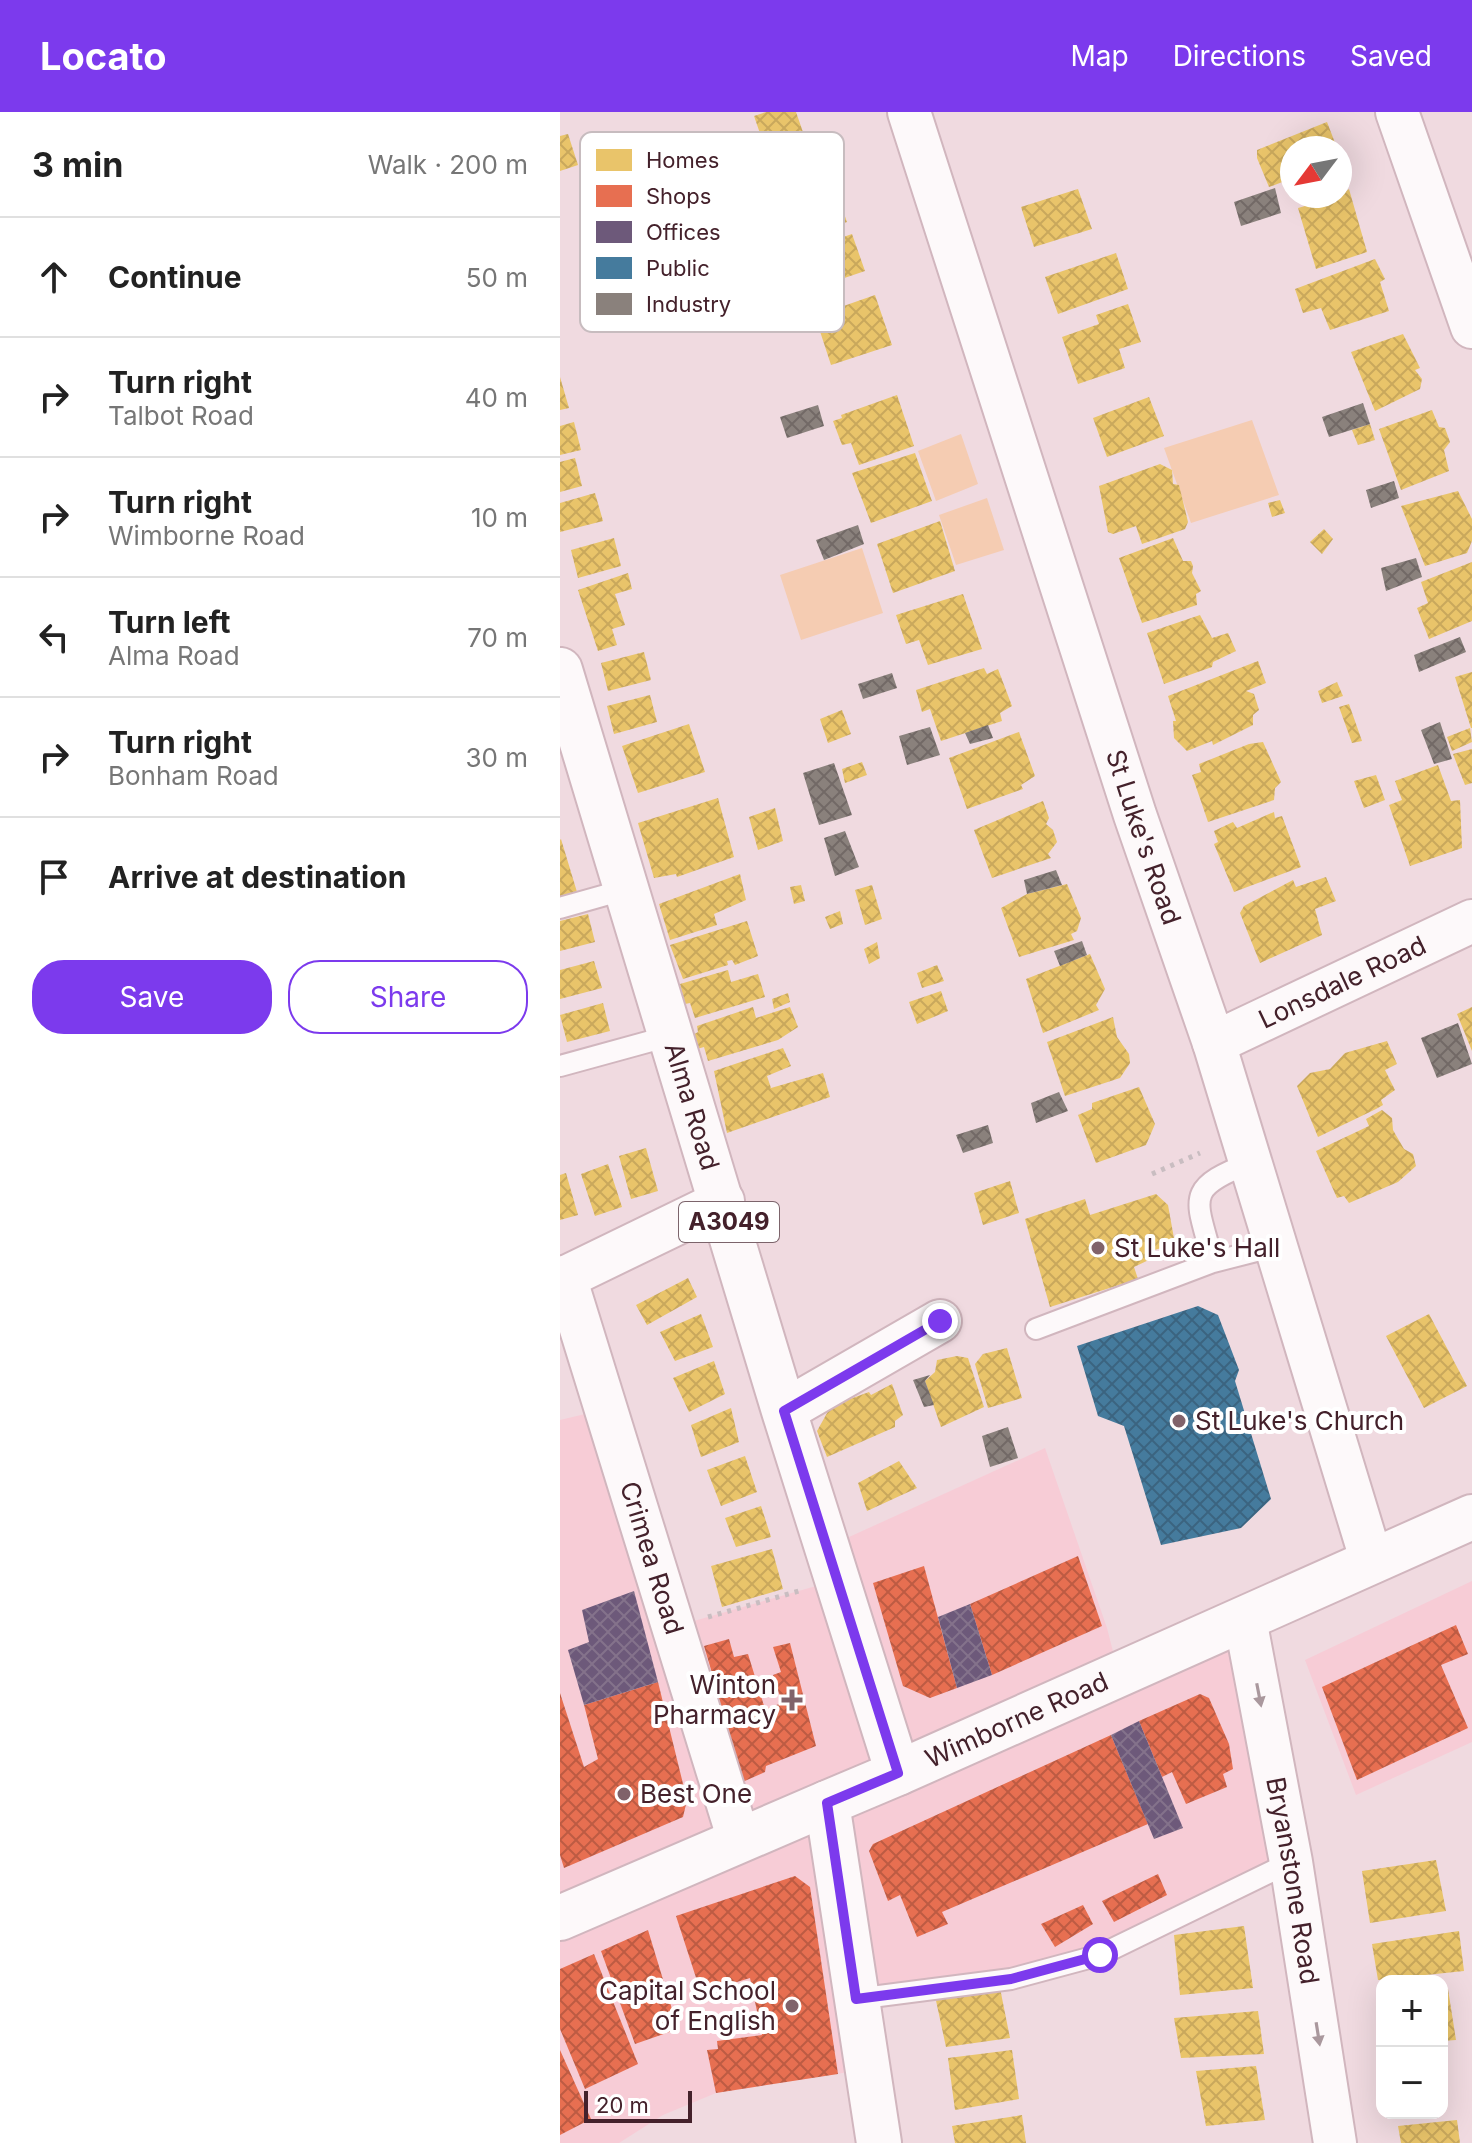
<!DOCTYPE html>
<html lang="en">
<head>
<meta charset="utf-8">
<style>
	:root { --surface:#fff; --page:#f6f6f6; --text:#222; --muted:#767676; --line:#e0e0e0; --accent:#7c3aed }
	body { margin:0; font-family:Inter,sans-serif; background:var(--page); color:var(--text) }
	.controls { position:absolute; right:24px; bottom:24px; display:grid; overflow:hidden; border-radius:16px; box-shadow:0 8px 32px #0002 }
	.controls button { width:72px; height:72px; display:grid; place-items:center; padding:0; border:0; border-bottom:2px solid var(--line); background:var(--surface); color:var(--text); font:40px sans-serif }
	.compass { position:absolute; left:720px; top:24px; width:72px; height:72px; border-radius:50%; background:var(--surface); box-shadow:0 8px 32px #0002; rotate:238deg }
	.scale { position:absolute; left:24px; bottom:20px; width:108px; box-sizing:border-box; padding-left:8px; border:4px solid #44212b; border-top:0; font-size:22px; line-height:28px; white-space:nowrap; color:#44212b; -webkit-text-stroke:6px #fff; paint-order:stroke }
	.stop { position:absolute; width:24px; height:24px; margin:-18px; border:6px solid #7c3aed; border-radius:50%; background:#fff }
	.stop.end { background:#7c3aed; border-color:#fff; box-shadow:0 2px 8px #0008 }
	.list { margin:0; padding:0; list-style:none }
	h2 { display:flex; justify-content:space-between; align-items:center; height:104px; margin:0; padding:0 32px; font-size:34px }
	h2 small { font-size:26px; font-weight:400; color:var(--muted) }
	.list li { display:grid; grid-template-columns:52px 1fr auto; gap:24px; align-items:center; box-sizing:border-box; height:120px; padding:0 32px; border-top:2px solid var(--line) }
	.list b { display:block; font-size:30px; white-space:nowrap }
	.list p { margin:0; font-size:26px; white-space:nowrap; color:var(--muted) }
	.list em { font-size:26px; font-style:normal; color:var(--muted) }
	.actions { display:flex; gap:16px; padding:24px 32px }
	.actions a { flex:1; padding:18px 0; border:2px solid var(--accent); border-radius:32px; text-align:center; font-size:28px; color:var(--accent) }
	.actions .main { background:var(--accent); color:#fff }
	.icon { flex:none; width:44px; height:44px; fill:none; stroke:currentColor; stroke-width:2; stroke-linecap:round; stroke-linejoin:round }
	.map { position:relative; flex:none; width:912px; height:2031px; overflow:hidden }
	header { display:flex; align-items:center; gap:48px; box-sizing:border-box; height:112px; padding:0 40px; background:var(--accent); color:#fff }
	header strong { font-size:38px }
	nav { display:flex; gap:44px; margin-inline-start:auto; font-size:28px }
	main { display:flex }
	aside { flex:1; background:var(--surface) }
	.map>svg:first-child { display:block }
	.built { fill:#f7ccd6 }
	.garden { fill:#f5ccb2 }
	.homes { fill:url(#homes-cross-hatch) }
	.shops { fill:url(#shops-cross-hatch) }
	.offices { fill:url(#offices-cross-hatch) }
	.public { fill:url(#public-cross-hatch) }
	.industry { fill:url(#industry-cross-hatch) }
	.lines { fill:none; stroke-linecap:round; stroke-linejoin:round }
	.service-casing { stroke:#d1b6be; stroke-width:24 }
	.minor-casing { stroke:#d1b6be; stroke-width:46 }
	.tertiary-casing { stroke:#d1b6be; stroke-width:48 }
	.primary-casing { stroke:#d1b6be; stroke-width:48 }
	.path { stroke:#c9bdc1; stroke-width:5; stroke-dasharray:4 6; stroke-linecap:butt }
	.service { stroke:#fdf9fa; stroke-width:20 }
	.minor { stroke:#fdf9fa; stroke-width:42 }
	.tertiary { stroke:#fdf9fa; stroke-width:44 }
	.primary { stroke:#fdf9fa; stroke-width:44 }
	.oneway { fill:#aa989d }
	.route { stroke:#7c3aed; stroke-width:10 }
	.poi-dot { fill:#80626a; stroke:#fff; stroke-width:3 }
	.labels { text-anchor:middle; stroke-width:8; stroke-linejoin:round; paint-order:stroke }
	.shield { fill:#fff; stroke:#7c646b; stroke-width:2 }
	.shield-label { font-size:24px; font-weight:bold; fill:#44212b }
	.street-label { font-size:26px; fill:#44212b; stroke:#fff }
	.poi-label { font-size:26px; fill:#44212b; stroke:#fff; text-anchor:start }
	.key { fill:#fff; stroke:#c7bcbf; stroke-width:2 }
	.key-label { font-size:22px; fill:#44212b }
</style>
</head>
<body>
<header>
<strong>Locato</strong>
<nav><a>Map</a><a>Directions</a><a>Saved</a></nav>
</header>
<main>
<aside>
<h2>3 min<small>Walk · 200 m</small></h2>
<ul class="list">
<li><svg class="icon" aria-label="ahead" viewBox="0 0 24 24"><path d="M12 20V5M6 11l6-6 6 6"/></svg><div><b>Continue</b></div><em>50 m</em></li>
<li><svg class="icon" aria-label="right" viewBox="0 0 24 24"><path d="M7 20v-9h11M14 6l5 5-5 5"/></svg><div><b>Turn right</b><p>Talbot Road</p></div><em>40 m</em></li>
<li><svg class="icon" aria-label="right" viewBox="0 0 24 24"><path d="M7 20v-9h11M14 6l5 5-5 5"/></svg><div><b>Turn right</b><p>Wimborne Road</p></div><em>10 m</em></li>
<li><svg class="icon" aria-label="left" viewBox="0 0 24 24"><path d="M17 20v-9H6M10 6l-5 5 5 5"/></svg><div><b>Turn left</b><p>Alma Road</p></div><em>70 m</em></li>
<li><svg class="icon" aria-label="right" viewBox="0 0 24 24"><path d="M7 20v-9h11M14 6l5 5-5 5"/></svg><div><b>Turn right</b><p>Bonham Road</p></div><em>30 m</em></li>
<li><svg class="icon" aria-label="arrive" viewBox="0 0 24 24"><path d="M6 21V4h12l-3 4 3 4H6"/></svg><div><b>Arrive at destination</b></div></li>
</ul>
<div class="actions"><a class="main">Save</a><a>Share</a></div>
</aside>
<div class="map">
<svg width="912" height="2031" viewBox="0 0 912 2031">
	<defs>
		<pattern id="homes-cross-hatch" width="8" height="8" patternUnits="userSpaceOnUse" patternTransform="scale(2)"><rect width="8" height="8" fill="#e9c46a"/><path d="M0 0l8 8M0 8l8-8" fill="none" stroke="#c9a85c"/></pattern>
		<pattern id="shops-cross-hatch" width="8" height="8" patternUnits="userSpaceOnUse" patternTransform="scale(2)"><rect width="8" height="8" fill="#e76f51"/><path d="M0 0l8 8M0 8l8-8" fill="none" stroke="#bd5b43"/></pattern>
		<pattern id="offices-cross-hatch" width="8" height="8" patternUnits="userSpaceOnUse" patternTransform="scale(2)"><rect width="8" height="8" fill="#6d597a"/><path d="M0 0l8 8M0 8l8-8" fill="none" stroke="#84728b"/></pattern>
		<pattern id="public-cross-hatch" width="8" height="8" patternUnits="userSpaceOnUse" patternTransform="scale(2)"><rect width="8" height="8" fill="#457b9d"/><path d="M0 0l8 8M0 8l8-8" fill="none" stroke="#3b6480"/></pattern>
		<pattern id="industry-cross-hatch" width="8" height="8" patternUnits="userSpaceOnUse" patternTransform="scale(2)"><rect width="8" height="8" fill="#8a817c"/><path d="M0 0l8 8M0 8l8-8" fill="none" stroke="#726966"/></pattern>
	</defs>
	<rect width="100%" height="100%" fill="#f0dae0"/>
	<path class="built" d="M46 1297 113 1515 277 1468 267 1435 485 1336 547 1516 559 1563 685 1507 731 1750 540 1843 297 1887 308 1957 156 1981 103 2003 59 2031H0V1308Z
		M912 1469V1630L796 1683 745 1548Z"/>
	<path class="garden" d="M692 308 719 383 631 411 604 336Z
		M401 322 418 372 376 389 358 339Z
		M427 386 444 438 396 453 379 403Z
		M302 436 323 501 241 528 220 463Z"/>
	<path class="homes" d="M206 0H236L244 23 252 19 259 40 212 56 194 4Z
		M767 10 777 36H732V78L729 79 725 69 709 75 697 46V38Z
		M8 22 18 53 0 59V24Z
		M260 61 271 93 280 90 287 110 239 127 221 75Z
		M518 77 532 117 474 135 461 95Z
		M789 77 807 140 756 157 738 96 780 84Z
		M292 122 305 159 258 175 245 138Z
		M556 141 568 177 498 202 485 165Z
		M815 147 825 167 820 170 829 199 770 218 761 196 743 201 735 177Z
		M315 183 332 233 271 253 255 204Z
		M568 192 581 230 559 237 565 256 518 272 502 225 539 212 536 203Z
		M843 222 860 256 855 258 862 267 860 277 815 299 791 240Z
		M0 265 9 296 0 298Z
		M337 283 354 334 299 353 291 331 282 333 273 309 282 306 281 303Z
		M589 285 604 324 547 345 533 306Z
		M872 298 879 315 885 316 890 330 884 338 889 359 841 378 819 317Z
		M14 310 21 338 0 343V314Z
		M810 312 815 328 798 333 792 318Z
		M355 341 372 389 311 411 292 361Z
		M15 346 22 374 0 380V350Z
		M600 352 612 358 613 372 619 373 628 410 625 417 582 432 576 414 553 422 548 420 539 374Z
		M898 379 912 407V429L907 441 865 454 841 394Z
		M35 381 43 409 0 420V391Z
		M720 388 725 401 712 405 708 391Z
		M380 409 395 459 333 481 317 432Z
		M764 417 773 427 762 442 750 430Z
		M54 426 61 454 18 466 11 438Z
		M613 426 623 449H631L633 454 632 461 641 479 636 482 637 493 582 511 559 446Z
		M912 450V509L869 527 857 496 868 491 861 470Z
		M68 461 72 477 55 482 65 513 52 517 57 533 38 539 18 478Z
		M403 482 422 537 368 553 359 528 346 532 336 503Z
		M640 503 652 526 668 521 676 539 653 550 652 555 604 572 587 521Z
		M84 540 91 568 48 579 41 551Z
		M698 549 706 571 686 579 694 582 699 598 693 603V613L653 633 652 629 627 639 614 626 613 609H616L608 584Z
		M424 556 427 562 438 557 452 594 440 601 442 609 381 629 370 597 362 600 356 578Z
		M912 560V616H911L895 565Z
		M777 570 783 584 762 591 758 579Z
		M90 583 97 610 54 622 47 594Z
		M789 592 802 629 792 631 779 595Z
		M282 598 291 622 268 631 260 607Z
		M129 612 145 660 78 681 62 634Z
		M910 616 912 630 892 639 887 625Z
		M459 620 475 664 461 673 463 677 407 697 389 646Z
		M703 630 721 670 715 676 714 688 648 710 632 663 641 660 639 652 689 632Z
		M912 637V671L905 673 893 642Z
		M302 650 307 663 285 671 282 657Z
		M878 653 891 689 900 688 902 736 850 754 829 693 842 688 835 669Z
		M816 663 825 688 804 696 794 669Z
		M158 686 174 745 117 765 116 762 94 766 78 711Z
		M483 689 489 706 486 712 493 718 497 730 488 742 491 746 432 766 414 718Z
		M215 696 223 729 198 738 189 705Z
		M714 700 715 706 722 704 741 755 674 780 654 732 658 730 654 719 673 710 677 716Z
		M1 727 17 780 0 785V728Z
		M180 762 186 788 154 802 157 813 110 828 99 792Z
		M766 765 776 789 755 797 762 823 700 851 680 801 684 794 733 768 736 775Z
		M507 772 521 806 517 819 511 822 514 828 459 845 441 796 467 782Z
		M241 773 245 789 234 792 230 775Z
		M312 773 322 807 305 813 295 778Z
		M280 799 283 812 270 817 265 805Z
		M28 802 35 830 0 839V809Z
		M187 809 198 844 175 853 172 848 167 849 168 853 123 867 110 833Z
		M317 830 320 846 309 852 304 837Z
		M530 842 545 877 536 893 539 898 483 921 466 867Z
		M34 849 42 876 0 887V858Z
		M377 853 384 869 362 876 357 861Z
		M168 858 171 870 198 862 205 885 135 906 130 891 125 892 120 872Z
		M381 879 388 899 357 912 349 890Z
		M228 881 230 890 214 897 212 887Z
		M43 891 50 919 7 930 0 903Z
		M193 895 196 906 230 895 238 915 218 928 148 949 144 935 137 937 133 923 138 920 137 914Z
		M912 895V939L897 902Z
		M553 905 557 925 569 942 570 951 560 966 505 984 487 930Z
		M827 929 837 952 825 958 835 978 821 988 823 993 816 997 758 1025 737 974 750 961 770 957 785 941Z
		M223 936 231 954 207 964 211 976 263 961 270 985 167 1021 154 959Z
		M579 975 595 1012 586 1033 536 1051 518 1003 532 997V991Z
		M822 998 832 1006 833 1018 844 1037 853 1042 856 1054 838 1070 789 1091 784 1084 777 1086 756 1039 809 1014 806 1007Z
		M86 1036 98 1079 71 1087 59 1044Z
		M48 1052 62 1095 35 1104 21 1062Z
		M6 1061 18 1103 0 1108V1063Z
		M450 1069 459 1101 423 1113 414 1081Z
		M596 1082 608 1093 615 1132 591 1139 593 1146 574 1155 578 1167 490 1195 465 1107 525 1087 530 1103Z
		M128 1166 137 1185 87 1213 76 1193Z
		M141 1202 153 1235 115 1249 100 1220Z
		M869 1202 907 1274 864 1296 826 1224Z
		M447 1236 462 1286 428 1296 415 1252 423 1242Z
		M397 1244 408 1246 424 1295 381 1315 365 1269 375 1260 377 1248Z
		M154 1249 165 1282 129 1300 113 1266Z
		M332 1272 343 1303 335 1309V1315L267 1345 257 1319 271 1294 309 1280 311 1283Z
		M171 1296 179 1330 141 1345 131 1313Z
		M185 1344 197 1380 161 1394 147 1358Z
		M339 1349 357 1376 307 1399 298 1371Z
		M201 1394 211 1425 176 1435 165 1406Z
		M212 1437 223 1477 162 1495 151 1454Z
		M876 1748 886 1799 810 1811 802 1759Z
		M684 1814 693 1876 620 1883 614 1823Z
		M899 1819 904 1859 818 1868 812 1832Z
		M440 1876 450 1926 386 1935 375 1884Z
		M888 1877 896 1928 882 1929V1878Z
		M698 1899 704 1942 621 1946 614 1906Z
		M452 1938 459 1987 395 1998 388 1946Z
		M696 1954 705 2008 646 2014 636 1959Z
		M462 2003 466 2031H395L392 2014Z
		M897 2008 900 2031H841L838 2014Z"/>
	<path class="shops" d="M518 1444 542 1514 432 1563 410 1492Z
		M364 1454 397 1576 370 1586 343 1574 313 1471Z
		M896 1513 908 1542 881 1553 908 1616 797 1668 762 1575Z
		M169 1527 174 1545 188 1542 205 1597 222 1591 213 1563 221 1560 213 1535 230 1531 256 1634 206 1654 205 1660 178 1672 148 1573 155 1571 144 1534Z
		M98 1570 127 1688 123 1705 4 1756 0 1743V1581L24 1655 38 1647 24 1593Z
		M640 1582 649 1586 669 1632 673 1657 663 1662 667 1675 626 1692 612 1660 602 1665 579 1609Z
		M551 1623 588 1712 382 1800 388 1812 357 1825 340 1783 328 1789 309 1739 313 1732Z
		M598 1762 607 1783 554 1810 542 1789Z
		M235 1764 250 1775 278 1962 156 1981 147 1938 158 1937 157 1929 202 1923 190 1866 141 1881 116 1804Z
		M523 1793 533 1812 495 1835 481 1812Z
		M88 1818 118 1917 75 1932 41 1839Z
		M34 1842 78 1952 25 1977 0 1917V1857Z
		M0 1938 31 2007 0 2023Z"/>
	<path class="offices" d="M74 1479 98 1570 24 1593 8 1538 29 1530 22 1498Z
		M410 1492 432 1563 397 1576 378 1505Z
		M579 1609 623 1716 594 1727 551 1623Z"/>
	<path class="public" d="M638 1194 658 1203 679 1258 675 1269 711 1387 681 1416 601 1433 564 1314 538 1304 517 1234Z"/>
	<path class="industry" d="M715 76 721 101 681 114 674 90Z
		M803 291 810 312 769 325 762 305Z
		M258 293 264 314 227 326 220 305Z
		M834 369 839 386 811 396 806 378Z
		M298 413 304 432 264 448 256 428Z
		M856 446 862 465 826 479 821 456Z
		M900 525 906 540 859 560 854 543Z
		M332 561 337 576 303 587 298 572Z
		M880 610 892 647 874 652 861 618Z
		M428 613 433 626 410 632 405 621Z
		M370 615 380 643 347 653 339 624Z
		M274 651 292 703 259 713 243 661Z
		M285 719 299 755 275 764 264 726Z
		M496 758 502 773 467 782 464 768Z
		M522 829 527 843 500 854 494 839Z
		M898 911 912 952 877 966 861 926Z
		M499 980 508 999 476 1011 471 991Z
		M428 1013 433 1031 403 1041 396 1023Z
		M370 1263 365 1269 374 1293 364 1295 353 1268Z
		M448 1315 458 1346 430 1355 422 1324Z"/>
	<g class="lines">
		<defs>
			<path id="service" d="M0 796 67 777
				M0 954 113 923
				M653 1150C637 1087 622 1077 690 1051
				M476 1217 653 1150 716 1134
				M296 1887 451 1867 540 1843 731 1750"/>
			<g id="minor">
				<path id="s1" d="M349 0 575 703 654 931 812 1450"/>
				<path d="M837 0 912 215"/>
				<path id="s2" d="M654 931 912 809"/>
				<path id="s3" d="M5 1165 179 1728"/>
				<path d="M0 1168 163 1089"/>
				<path d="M224 1299 380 1209"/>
				<path id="s4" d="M685 1507 731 1750 775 2031"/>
			</g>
			<g id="tertiary">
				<path id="s5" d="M338 1661 912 1405"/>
				<path d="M0 1806 267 1691"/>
			</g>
			<g id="primary">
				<path id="s6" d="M0 558 224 1299 338 1661 267 1691 319 2031"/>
			</g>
		</defs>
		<use href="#service" class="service-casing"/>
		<use href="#minor" class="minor-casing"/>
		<use href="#tertiary" class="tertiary-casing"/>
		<use href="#primary" class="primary-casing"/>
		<path class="path" d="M592 1062 640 1041
			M148 1505 239 1479"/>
		<use href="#service" class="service"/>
		<use href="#minor" class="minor"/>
		<use href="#tertiary" class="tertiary"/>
		<use href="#primary" class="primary"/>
	</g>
	<defs><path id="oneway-solid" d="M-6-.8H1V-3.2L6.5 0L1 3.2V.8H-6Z" transform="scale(2)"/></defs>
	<g class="oneway">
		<use href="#oneway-solid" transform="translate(699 1583) rotate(79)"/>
		<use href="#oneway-solid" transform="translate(758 1922) rotate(81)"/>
	</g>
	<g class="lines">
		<path class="route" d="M380 1209 224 1299 338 1661 267 1691 296 1887 451 1867 540 1843"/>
	</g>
	<g class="poi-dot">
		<circle cx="538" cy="1136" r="8"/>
		<circle cx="619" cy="1309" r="8"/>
		<path d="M228 1576h8v8h8v8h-8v8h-8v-8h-8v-8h8z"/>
		<circle cx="64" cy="1682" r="8"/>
		<circle cx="232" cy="1894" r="8"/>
	</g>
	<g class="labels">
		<rect class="shield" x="119" y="1090" width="100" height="40" rx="6"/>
		<g class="shield-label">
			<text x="169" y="1118">A3049</text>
		</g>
		<g class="street-label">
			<text dy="9" stroke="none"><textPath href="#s1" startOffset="762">St Luke's Road</textPath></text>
			<text dy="9" stroke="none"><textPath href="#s2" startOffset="142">Lonsdale Road</textPath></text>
			<text dy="9" stroke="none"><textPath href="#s6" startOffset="456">Alma Road</textPath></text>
			<text dy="9" stroke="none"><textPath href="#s3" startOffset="294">Crimea Road</textPath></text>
			<text dy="9" stroke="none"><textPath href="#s5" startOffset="130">Wimborne Road</textPath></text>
			<text dy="9" stroke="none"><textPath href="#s4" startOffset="266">Bryanstone Road</textPath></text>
		</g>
		<g class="poi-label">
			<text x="554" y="1145">St Luke's Hall</text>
			<text x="635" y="1318">St Luke's Church</text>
			<text x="216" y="1582" text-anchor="end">Winton<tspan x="216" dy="30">Pharmacy</tspan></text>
			<text x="80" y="1691">Best One</text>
			<text x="216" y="1888" text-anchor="end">Capital School<tspan x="216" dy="30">of English</tspan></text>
		</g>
	</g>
	<rect x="20" y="20" width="264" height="200" rx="12" class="key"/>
	<rect x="36" y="37" width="36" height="22" fill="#e9c46a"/>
	<rect x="36" y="73" width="36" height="22" fill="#e76f51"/>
	<rect x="36" y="109" width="36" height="22" fill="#6d597a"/>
	<rect x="36" y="145" width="36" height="22" fill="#457b9d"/>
	<rect x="36" y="181" width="36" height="22" fill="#8a817c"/>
	<g class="key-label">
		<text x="86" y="56">Homes</text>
		<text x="86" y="92">Shops</text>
		<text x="86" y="128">Offices</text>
		<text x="86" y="164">Public</text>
		<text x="86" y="200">Industry</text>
	</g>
</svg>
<div class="controls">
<button>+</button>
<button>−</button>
</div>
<svg class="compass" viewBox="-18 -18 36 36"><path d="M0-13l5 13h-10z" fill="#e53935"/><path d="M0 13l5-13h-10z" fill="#767676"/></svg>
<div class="scale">20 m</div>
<div class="stop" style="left:540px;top:1843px"></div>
<div class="stop end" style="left:380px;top:1209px"></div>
</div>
</main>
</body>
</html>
